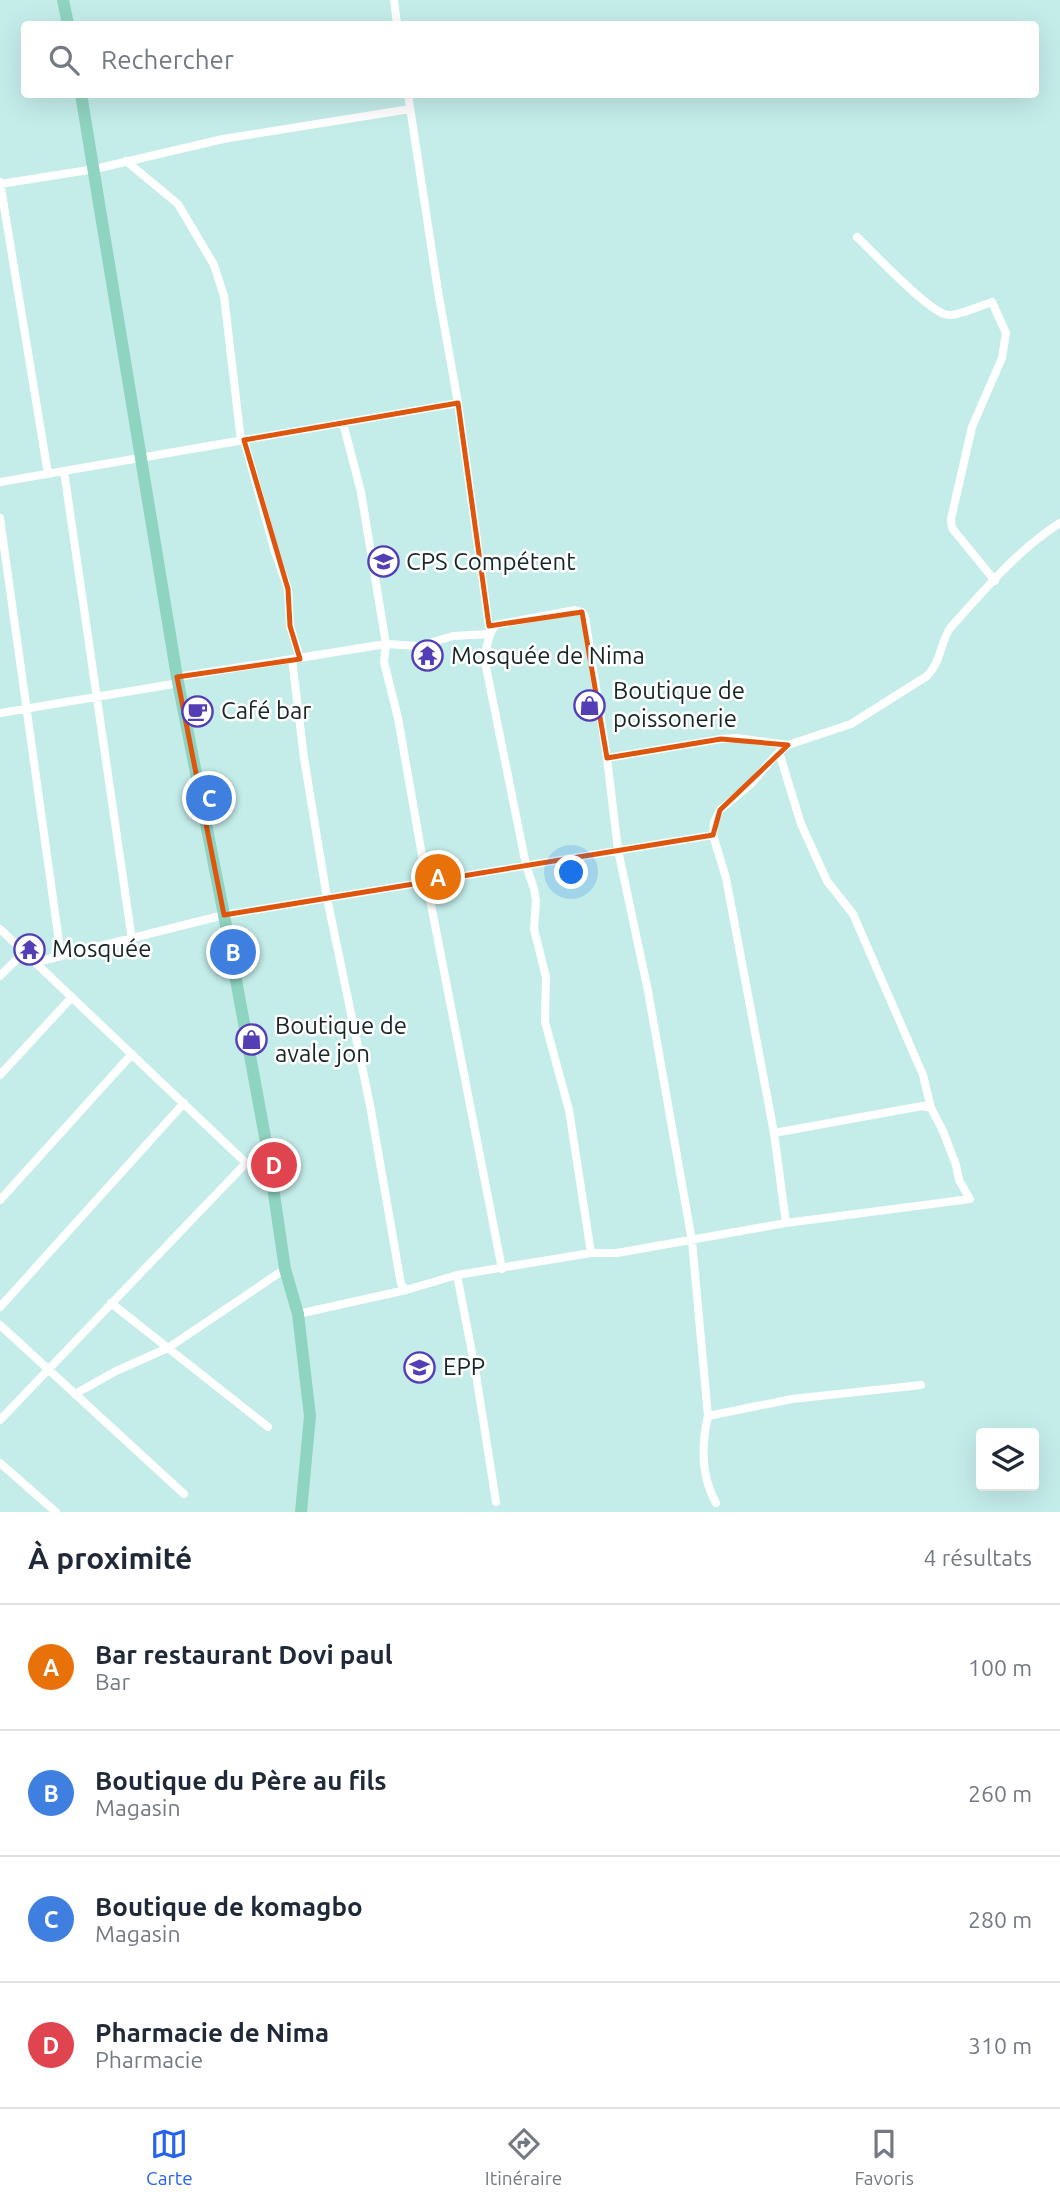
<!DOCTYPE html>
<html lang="fr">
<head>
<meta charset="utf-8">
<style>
	:root { --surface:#fff; --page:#f6f6f7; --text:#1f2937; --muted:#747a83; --line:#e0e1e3; --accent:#2563eb }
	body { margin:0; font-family:Ubuntu,sans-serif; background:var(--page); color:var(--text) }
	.controls { position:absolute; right:21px; bottom:21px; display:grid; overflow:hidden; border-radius:7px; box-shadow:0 7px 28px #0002 }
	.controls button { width:63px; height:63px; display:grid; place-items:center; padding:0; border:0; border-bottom:2px solid var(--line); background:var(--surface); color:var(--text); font:35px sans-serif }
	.you { position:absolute; left:572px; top:873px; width:24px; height:24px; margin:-18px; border:5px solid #fff; border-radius:50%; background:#1a73e8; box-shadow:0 0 0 10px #1a73e833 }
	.badge { display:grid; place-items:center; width:46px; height:46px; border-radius:50%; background:var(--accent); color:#fff; font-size:23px; font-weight:700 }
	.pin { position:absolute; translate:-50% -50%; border:4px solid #fff; box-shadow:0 2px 7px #0006 }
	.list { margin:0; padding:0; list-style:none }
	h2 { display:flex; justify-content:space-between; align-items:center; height:91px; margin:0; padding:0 28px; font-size:30px }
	h2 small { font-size:23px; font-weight:400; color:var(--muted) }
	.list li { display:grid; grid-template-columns:46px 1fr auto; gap:21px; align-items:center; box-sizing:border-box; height:126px; padding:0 28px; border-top:2px solid var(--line) }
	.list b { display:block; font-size:26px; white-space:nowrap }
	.list p { margin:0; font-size:23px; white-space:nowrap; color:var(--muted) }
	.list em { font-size:23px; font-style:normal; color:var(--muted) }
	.icon { flex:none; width:38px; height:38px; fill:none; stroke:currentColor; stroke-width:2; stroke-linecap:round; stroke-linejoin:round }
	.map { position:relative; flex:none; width:1060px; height:1512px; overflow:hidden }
	.search { position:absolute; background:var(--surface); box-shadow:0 7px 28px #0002; left:21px; right:21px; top:21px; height:77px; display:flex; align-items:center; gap:18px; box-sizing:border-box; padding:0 24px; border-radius:7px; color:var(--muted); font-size:26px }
	.sheet { height:595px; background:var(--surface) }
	nav { display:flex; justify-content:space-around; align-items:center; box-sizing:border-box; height:98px; border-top:2px solid var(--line); background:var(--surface); font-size:19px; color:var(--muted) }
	nav a { display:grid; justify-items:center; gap:4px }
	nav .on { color:var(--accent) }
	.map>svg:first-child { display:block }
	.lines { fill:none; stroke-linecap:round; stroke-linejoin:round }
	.street { stroke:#fff; stroke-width:8 }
	.primary { stroke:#8fd3c1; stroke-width:12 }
	.marked { fill:none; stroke:#de560d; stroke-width:5; stroke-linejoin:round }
	.labels { text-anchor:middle; stroke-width:5; stroke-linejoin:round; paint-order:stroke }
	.poi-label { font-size:24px; fill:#172726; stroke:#fff; text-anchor:start }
</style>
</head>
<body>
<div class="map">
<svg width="1060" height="1512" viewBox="0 0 1060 1512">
	<rect width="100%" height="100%" fill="#c4edea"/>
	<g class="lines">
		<path class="street" d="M394 0 397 24
			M408 94 438 291 458 403 490 634 453 636 419 646 386 644 384 662 398 718 427 884 502 1269
			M126 161 178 204 214 265 224 296 241 441
			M0 182 48 474
			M0 184 95 169 223 139 410 109
			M857 237C873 252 932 316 949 315 962 315 979 306 992 302L1006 333 1002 358 972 427 951 519 952 528 995 581
			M244 440 275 552 288 589 290 626 300 658
			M64 471 132 940
			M0 482 458 403
			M0 518 61 956
			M292 659 386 644 361 492 343 423
			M177 677 292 659 304 758 327 898 370 1105 401 1284 406 1290
			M0 713 179 683
			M607 758 721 739 737 738 788 745
			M0 929 246 1163
			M37 962 224 915 713 835
			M0 976 24 952
			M0 1075 72 997
			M774 1133 922 1106 931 1108
			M0 1200 132 1054
			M786 1223 774 1133 726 878 713 835 714 822 720 810 751 784 776 755 788 745 851 724 927 676C941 662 940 644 950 628 984 591 1017 550 1060 523
			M591 1253 569 1110 545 1022 546 977 534 929 536 901 534 889 526 865 484 657 490 634 495 625 575 610 582 612 585 617 607 758 618 850 648 991 692 1241 708 1416C701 1446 701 1476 716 1503
			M457 1275 475 1368 496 1502
			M111 1303 268 1427
			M0 1307 184 1103
			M298 1314 406 1290 457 1275 591 1253H617L786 1223 970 1199 959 1180 956 1165 943 1131 931 1108 923 1075 853 914 827 881 801 824 779 752
			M0 1325 184 1494
			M75 1394 116 1371 168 1348 285 1269
			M708 1416 792 1399 921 1385
			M0 1420 246 1163 268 1153
			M0 1463 56 1512"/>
		<path class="primary" d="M63 0 68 24
			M81 94 177 677 224 915 268 1153 285 1269 298 1314 310 1416 301 1512"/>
	</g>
	<path class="marked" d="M458 403 489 626 582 612 607 758 721 739 788 745 720 810 713 835 224 915 177 677 300 659 290 626 288 589 244 440Z"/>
	<defs>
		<symbol id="school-ring" viewBox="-11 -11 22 22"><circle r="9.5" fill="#fff" stroke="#533eb5" stroke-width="1.5"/><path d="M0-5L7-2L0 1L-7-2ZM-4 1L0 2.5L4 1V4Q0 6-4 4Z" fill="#533eb5"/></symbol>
		<symbol id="temple-ring" viewBox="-11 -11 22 22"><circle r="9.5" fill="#fff" stroke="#533eb5" stroke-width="1.5"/><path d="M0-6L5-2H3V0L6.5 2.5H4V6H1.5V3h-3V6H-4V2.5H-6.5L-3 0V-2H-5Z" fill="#533eb5"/></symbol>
		<symbol id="shop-ring" viewBox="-11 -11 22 22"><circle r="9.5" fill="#fff" stroke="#533eb5" stroke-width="1.5"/><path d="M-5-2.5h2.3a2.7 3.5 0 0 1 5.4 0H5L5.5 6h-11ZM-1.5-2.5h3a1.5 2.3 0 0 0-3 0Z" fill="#533eb5"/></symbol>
		<symbol id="cafe-ring" viewBox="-11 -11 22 22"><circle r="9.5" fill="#fff" stroke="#533eb5" stroke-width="1.5"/><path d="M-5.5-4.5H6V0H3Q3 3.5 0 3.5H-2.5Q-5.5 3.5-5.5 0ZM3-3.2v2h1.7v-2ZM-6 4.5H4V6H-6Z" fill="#533eb5"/></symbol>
	</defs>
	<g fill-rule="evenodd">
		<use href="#school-ring" x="366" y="544" width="35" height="35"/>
		<use href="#temple-ring" x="410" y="638" width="35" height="35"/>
		<use href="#shop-ring" x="572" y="688" width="35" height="35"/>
		<use href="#cafe-ring" x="180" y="694" width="35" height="35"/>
		<use href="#temple-ring" x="12" y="932" width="35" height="35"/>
		<use href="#shop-ring" x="234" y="1022" width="35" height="35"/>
		<use href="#school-ring" x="402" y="1350" width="35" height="35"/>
	</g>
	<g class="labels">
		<g class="poi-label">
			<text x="406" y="570">CPS Compétent</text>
			<text x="451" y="664">Mosquée de Nima</text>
			<text x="613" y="699">Boutique de<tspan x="613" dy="28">poissonerie</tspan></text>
			<text x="221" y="719">Café bar</text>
			<text x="52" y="957">Mosquée</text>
			<text x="275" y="1034">Boutique de<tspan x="275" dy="28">avale jon</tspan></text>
			<text x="443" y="1375">EPP</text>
		</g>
	</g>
</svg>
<div class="controls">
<button><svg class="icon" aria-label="layers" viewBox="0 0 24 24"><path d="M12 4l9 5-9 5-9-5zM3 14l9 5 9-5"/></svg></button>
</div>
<div class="you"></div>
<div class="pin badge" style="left:438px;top:877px;background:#e8710a">A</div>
<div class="pin badge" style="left:233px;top:952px;background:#3f7fe0">B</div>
<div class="pin badge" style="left:209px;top:798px;background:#3f7fe0">C</div>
<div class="pin badge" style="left:274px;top:1165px;background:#e0444e">D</div>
<div class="search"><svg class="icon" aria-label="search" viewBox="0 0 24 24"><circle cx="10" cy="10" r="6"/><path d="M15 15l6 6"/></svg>Rechercher</div>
</div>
<section class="sheet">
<h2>À proximité<small>4 résultats</small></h2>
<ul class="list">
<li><span class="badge" style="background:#e8710a">A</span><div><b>Bar restaurant Dovi paul</b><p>Bar</p></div><em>100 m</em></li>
<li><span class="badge" style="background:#3f7fe0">B</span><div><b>Boutique du Père au fils</b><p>Magasin</p></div><em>260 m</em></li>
<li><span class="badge" style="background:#3f7fe0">C</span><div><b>Boutique de komagbo</b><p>Magasin</p></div><em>280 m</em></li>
<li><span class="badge" style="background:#e0444e">D</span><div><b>Pharmacie de Nima</b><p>Pharmacie</p></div><em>310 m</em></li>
</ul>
</section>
<nav>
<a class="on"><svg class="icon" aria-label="map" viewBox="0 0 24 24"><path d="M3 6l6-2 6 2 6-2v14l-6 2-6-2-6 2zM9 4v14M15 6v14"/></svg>Carte</a>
<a><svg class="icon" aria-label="directions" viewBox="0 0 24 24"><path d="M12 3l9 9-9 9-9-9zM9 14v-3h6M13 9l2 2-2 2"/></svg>Itinéraire</a>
<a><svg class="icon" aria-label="saved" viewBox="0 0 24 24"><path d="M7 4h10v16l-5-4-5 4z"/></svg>Favoris</a>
</nav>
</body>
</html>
